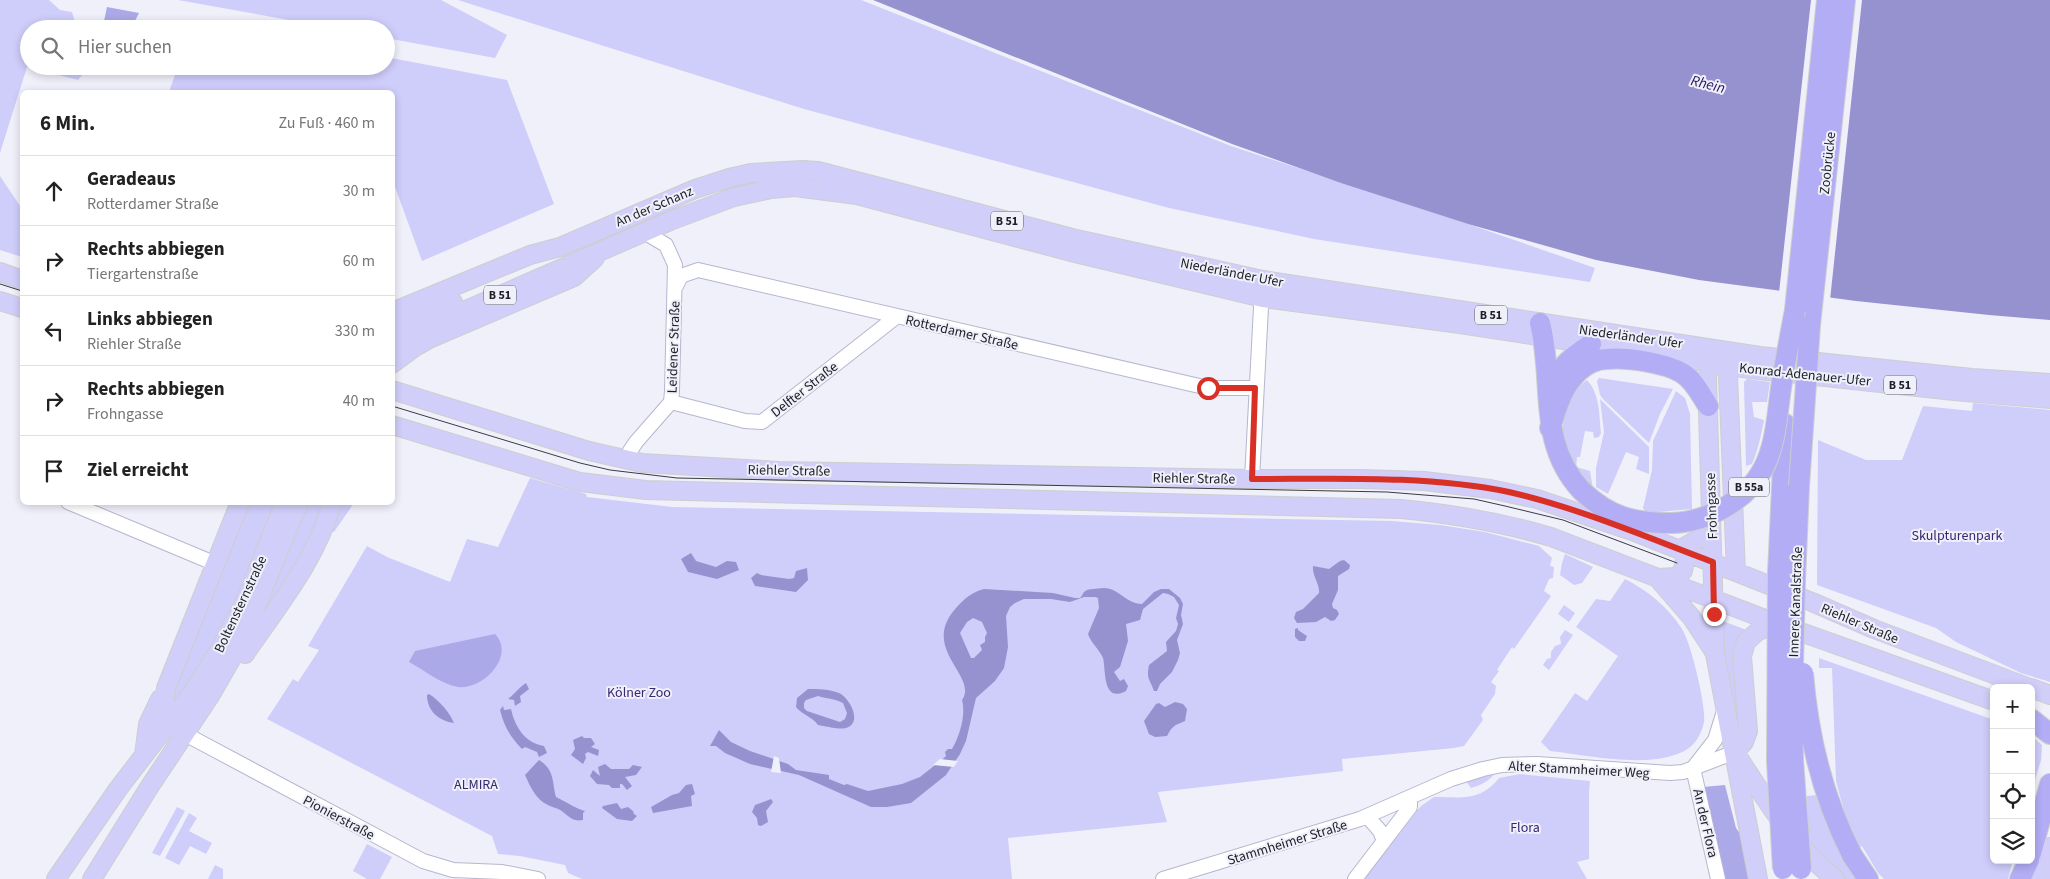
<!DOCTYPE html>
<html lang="de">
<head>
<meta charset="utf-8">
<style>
	:root { --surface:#fff; --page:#f2f2f2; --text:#222; --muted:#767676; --line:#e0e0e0 }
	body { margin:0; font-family:"Source Sans 3",sans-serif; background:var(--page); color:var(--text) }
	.controls { position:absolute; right:15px; bottom:15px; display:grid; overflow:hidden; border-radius:8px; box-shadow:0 2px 8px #0003 }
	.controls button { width:45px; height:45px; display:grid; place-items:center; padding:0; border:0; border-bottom:1px solid var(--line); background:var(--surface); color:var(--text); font:25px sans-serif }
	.stop { position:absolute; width:15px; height:15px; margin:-11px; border:4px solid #d93025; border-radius:50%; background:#fff }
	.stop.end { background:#d93025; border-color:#fff; box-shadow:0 1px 5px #0008 }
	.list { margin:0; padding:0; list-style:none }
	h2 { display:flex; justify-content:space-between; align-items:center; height:65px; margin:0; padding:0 20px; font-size:21px }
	h2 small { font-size:16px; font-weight:400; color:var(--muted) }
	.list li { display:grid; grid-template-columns:32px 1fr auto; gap:15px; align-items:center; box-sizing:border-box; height:70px; padding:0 20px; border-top:1px solid var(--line) }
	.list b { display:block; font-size:19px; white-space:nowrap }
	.list p { margin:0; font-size:16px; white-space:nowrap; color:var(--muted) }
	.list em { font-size:16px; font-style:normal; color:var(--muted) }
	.icon { flex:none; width:28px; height:28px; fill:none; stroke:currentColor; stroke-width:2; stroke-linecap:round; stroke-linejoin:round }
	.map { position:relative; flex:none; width:2050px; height:879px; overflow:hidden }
	.search { position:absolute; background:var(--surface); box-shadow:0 2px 8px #0003; left:20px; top:20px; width:375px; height:55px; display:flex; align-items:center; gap:12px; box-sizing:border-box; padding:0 18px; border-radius:28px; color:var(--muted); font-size:19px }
	.panel { position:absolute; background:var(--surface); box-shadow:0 2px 8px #0003; left:20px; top:90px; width:375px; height:415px; border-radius:8px }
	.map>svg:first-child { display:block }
	.green { fill:#cfcdfa }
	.forest { fill:#aca9e8 }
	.water { fill:#9692cf; fill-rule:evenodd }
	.pier { fill:#f0f0fb }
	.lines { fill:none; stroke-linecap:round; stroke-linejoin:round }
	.minor-casing { stroke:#b6b6ce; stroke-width:16 }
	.major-casing { stroke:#cececf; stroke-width:20 }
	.highway-casing { stroke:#cececf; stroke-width:22 }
	.minor { stroke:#fff; stroke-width:14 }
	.major { stroke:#d1cef9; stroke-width:18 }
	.highway { stroke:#b2adf5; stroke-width:20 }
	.tram { stroke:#3b3b44; stroke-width:1 }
	.highway-bridge-casing { stroke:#cececf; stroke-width:22; stroke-linecap:butt }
	.highway-bridge { stroke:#b2adf5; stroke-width:20 }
	.route { stroke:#d93025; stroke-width:6 }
	.labels { text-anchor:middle; stroke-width:4; stroke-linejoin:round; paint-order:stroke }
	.shield { fill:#f0f0fb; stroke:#5d5d67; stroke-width:1 }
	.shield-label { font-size:12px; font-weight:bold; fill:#1e1e27 }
	.street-label { font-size:14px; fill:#1e1e27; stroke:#f0f0fb }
	.park-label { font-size:14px; fill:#362871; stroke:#f0f0fb }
	.water-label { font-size:15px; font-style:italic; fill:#291860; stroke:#f0f0fb }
</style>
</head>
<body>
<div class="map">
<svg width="2050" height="879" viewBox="0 0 2050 879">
	<rect width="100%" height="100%" fill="#f0f0fb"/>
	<path class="green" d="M0 0H49L60 10 72 12 77 29H29V66H84V73L78 80 27 67 0 153Z
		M178 0H441L507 35 495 58 386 38V29H339Z
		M458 0H861L1231 146 1468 224 1595 268 1590 282 1314 239 1169 208 804 109Z
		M197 21 237 29H189L193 23Z
		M386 57 507 80 554 204 422 261 394 184H393L392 92H169L178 66H386Z
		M0 176 22 209V257L0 250Z
		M1599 378 1673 389 1660 414 1649 443 1603 399 1600 395 1597 381Z
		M1747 379 1770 382 1767 402H1752L1754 417 1764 420C1761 436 1758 450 1752 464L1746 466 1744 382Z
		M1587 380C1600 394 1599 414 1601 433L1599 437 1594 438 1593 432 1585 431 1580 457H1577L1576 467 1590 471 1593 489C1570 465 1550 424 1572 393 1575 388 1582 384 1587 380Z
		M1676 391 1685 398 1690 414 1692 509 1646 513 1643 508 1652 470 1653 441Z
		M1600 399 1649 447V474L1636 469 1639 457 1626 452 1608 494 1596 487V468L1604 432Z
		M1973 403 2050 410V682L2021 673 1956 642 1936 628 1817 585 1818 440 1866 460H1902L1923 406 1972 411Z
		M530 478 586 494 587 497 672 507 1392 521 1440 525 1485 532 1539 546 1552 558 1550 566 1554 567 1553 578 1549 579 1544 591 1551 596 1514 649 1512 647 1497 670 1499 671 1491 682 1496 686 1495 694 1481 715 1483 720 1464 746 1454 748 1342 759 1343 771 1158 792 1167 822 1008 838 1012 879H582L568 873 565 865 520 856 498 854 492 836 267 719 293 679 298 682 319 650 308 646 367 546 387 557 450 582 467 539 498 547Z
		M247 503H279L241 598 173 713 172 692Z
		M306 503H328L309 550 251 631Z
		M339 503H354L334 532H331Z
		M1565 554 1593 567 1582 583 1574 585 1560 575 1562 563Z
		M1625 579C1647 590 1669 608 1682 629 1691 643 1706 705 1704 722 1702 732 1697 742 1689 748 1656 771 1588 755 1550 751L1541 742 1575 693 1587 701 1618 656 1576 627 1596 599 1610 601Z
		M1564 605 1575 613 1569 622 1558 614Z
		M1720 620 1749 631 1740 730 1727 694Z
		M1565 630 1573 635 1549 670 1543 665 1547 659 1551 658V652L1555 646 1561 644 1560 637Z
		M1819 658 1994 720V860H2013L2008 879H1884L1878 873 1862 846 1843 858 1859 879H1845L1808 847 1807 796 1818 795 1825 813 1844 811 1836 781 1832 668H1819Z
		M2031 735 2042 745 2041 760 2031 793Z
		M1496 772C1489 781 1482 785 1471 788L1465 780Z
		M1520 774 1590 781 1589 792V859L1577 862 1587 879H1364L1421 806 1434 797C1461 797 1480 802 1499 778Z
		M177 807 185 811 160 856 152 853Z
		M189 813 197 818 189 831 212 843 206 854 190 846 179 865 165 858Z
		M367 844 392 857 380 879H367L353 871Z
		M215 865 223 869V879H208Z"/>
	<path class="forest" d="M107 7 139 13 131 29H108L104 21Z
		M495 634C516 656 483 690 458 687 441 684 424 670 409 662L415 651Z
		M1725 785 1736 828 1745 840 1753 879H1723L1703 787Z"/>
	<path class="water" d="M873 0H2050V320L1989 315 1856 301 1699 280 1596 260 1468 224 1341 183 1232 144Z
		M691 553 696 561 716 567 727 561 736 562 739 570 717 579 688 572 681 559Z
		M1344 560 1350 565 1349 569 1338 576V590L1332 604 1333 608 1337 610 1339 614 1335 620 1331 621 1325 617 1316 622 1297 623 1294 618 1296 612 1303 609 1319 593C1320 584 1312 576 1313 566L1329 569 1340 561Z
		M807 568 808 580 796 592 755 586 751 578 757 573 761 575 789 579 794 578 796 571Z
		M1103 588C1118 587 1126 604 1142 604L1154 592 1161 589H1169L1180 598 1183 604 1181 615 1183 624 1177 640 1180 653 1178 660 1172 672 1160 684 1157 691H1154C1150 679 1146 680 1149 665L1167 651 1166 642 1176 631 1178 624 1176 618 1179 605 1174 597 1168 594 1163 593 1143 609 1140 620 1126 624 1128 641 1120 667 1114 672 1120 681 1124 679 1128 686 1126 691C1102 704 1106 669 1103 658 1099 649 1091 643 1088 634L1099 608 1098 598 1095 597H1084L1070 602 1051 599H1024L1015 603 1010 607 1006 616 1008 647 1004 668 995 681 976 698 966 741 960 754 946 775 911 803 887 807H871L799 775 750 764 725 753 716 746H710L719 730 731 742 750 751 788 764 796 770 829 775V779L844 785 847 784 868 791 902 784 920 777 944 758 946 756 945 752 948 749H952C960 735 966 715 962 700 979 676 919 649 956 608 964 599 972 592 984 589L1053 593 1075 598H1080C1082 596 1083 593 1084 592 1088 588 1098 589 1103 588ZM973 618 982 622 987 633 985 637V642L980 645 982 650 974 658H971L960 633 967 622Z
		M1298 628V630L1307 636 1305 641H1299L1295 637V629Z
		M526 683 529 689 520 696 521 702 515 706 514 700 508 699C515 694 518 688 526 683Z
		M808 689C818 689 829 689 839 693 850 698 863 723 846 728 838 730 826 726 818 725 813 717 802 715 796 707L797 698ZM818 696C827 699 834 698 843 703L847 713 845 719 840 722 807 711 804 708V703L806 700Z
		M429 694C439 700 450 713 454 723 439 721 427 711 427 695Z
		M1175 702 1183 704 1187 709 1185 721C1175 725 1172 726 1167 736L1155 737 1149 734 1144 721 1156 704 1159 703 1165 707Z
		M503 706 504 710 511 709C515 727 525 743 544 746L547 753 539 757 537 752 525 747 522 749C510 737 504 726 500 710Z
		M582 736 584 738H591L595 744 591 747 599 750 598 756 588 752 585 754 586 758 583 764 571 755 575 749 573 740Z
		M539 760C555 770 552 782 556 797 567 802 574 808 585 811L583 813V820C574 822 569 817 563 812 559 808 553 808 548 805 536 800 530 786 525 775Z
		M605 764 611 769H629L633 765 642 767 636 775 625 777 632 786 627 790 622 784H620V788H612L609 785 597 784 590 776 593 770 600 776 598 767Z
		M692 784 695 794 691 796 692 806 653 813 651 807 672 795 679 793 686 785Z
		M771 799 773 802 766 811 768 822 761 826 758 825 757 818 752 812 755 805Z
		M617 803 621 809 628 807 633 811 634 814 637 816 632 821 617 819 602 808 603 806Z"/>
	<path class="pier" d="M1811 0H1862L1830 300 1779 293Z
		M774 756 779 758 781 773 771 772Z
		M940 759 958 761 954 767 933 765Z"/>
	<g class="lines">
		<defs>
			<path id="minor" d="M676 286 681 276 698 270 1208 388H1255
				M671 402 745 421 762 422 896 317
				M627 461 630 451 636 442 671 402 672 391 675 265 666 245 644 232
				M1252 479 1262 288
				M68 502 216 564
				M185 734 423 861 453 870 502 872 538 879
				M1694 767 1715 740 1725 708
				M1693 768 1718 879
				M1367 816 1380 831 1384 841
				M1163 879 1360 819 1451 779 1483 769 1502 765 1537 764 1670 773 1683 772 1735 752
				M1355 879 1410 807V798"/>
			<path id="major" d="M0 272 22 280
				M0 301 22 308
				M392 312 530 255 560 247 695 189 729 178 751 173 803 170 818 171 887 189 1072 238 1263 280 1760 356 1972 378 2050 383
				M392 332 453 302
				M392 347 434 324 670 221 734 197 771 189 795 187 857 195 1075 253 1263 298 1460 324 1750 369 1954 391 2050 399
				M1716 354 1709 363 1707 377 1715 654 1758 879
				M1722 357 1727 365 1728 376 1736 572
				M392 364 415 347 429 339 574 277 595 258
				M392 390 589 451 642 463 779 471 1252 479H1361L1424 481 1490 489 1537 499 1632 531 1812 602 1874 629 2030 688
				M392 425 580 482 646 490 1401 509C1452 514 1501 522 1551 537L1778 624 1994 701
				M1658 578 1676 577 1683 571 1685 559 1681 549 1696 540 1711 526
				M1660 581 1692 618 1715 653
				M245 654C277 607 318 558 332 502
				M2031 688 2050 695
				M177 730 168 726 162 717 166 688 240 502
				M1735 752 1744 742 1748 731 1742 656 1746 642 1758 631 1778 624
				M144 755 148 724 160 699
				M1738 757C1766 800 1794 847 1835 879
				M56 879 118 789 192 693 219 651 246 599 285 502
				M92 879 150 786 210 696 240 644 299 502
				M2041 879 2050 847"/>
			<path id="highway" d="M1795 310 1827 0
				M1540 323C1555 382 1536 442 1582 491
				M1810 325 1845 0
				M1549 395C1561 366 1565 361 1591 344
				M1550 428C1557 407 1562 386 1579 371 1586 364 1597 359 1607 359 1626 357 1666 363 1682 373 1694 380 1701 395 1708 406
				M1778 573 1785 424
				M1795 581 1799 486
				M2031 719 2050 734
				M2031 853 2050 784
				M1852 855 1868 879
				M2020 879 2029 860"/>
		</defs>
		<use href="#minor" class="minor-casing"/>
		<use href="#major" class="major-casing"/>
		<use href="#highway" class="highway-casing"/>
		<use href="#minor" class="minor"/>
		<use href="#major" class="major"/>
		<use href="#highway" class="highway"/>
		<path class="tram" d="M0 284 22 291
			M392 406 580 463 610 470 677 478 1387 492 1474 499 1505 506 1563 520 1677 563"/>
		<defs>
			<path id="highway-bridge" d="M1799 486 1810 325
				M1582 491C1611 518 1634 523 1672 523 1707 522 1746 501 1763 469 1776 445 1777 415 1781 388 1785 362 1790 336 1795 310
				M1778 573 1777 761 1783 869
				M1795 581 1792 706 1793 760 1801 869
				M1803 673C1808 736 1823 798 1852 855"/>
		</defs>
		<use href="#highway-bridge" class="highway-bridge-casing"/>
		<use href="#highway-bridge" class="highway-bridge"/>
	</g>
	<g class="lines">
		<path class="route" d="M1208 388H1255L1252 479C1337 479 1425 475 1509 492 1579 508 1646 537 1713 562L1714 614"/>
	</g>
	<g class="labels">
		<g class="shield">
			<rect x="991" y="211.5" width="32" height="19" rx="4"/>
			<rect x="484" y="285.5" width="32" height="19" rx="4"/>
			<rect x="1475" y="305.5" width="32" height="19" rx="4"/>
			<rect x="1884" y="375.5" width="32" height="19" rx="4"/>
			<rect x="1729" y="477.5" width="40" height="19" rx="4"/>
		</g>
		<g class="shield-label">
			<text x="1007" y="225">B 51</text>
			<text x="500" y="299">B 51</text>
			<text x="1491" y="319">B 51</text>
			<text x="1900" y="389">B 51</text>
			<text x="1749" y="491">B 55a</text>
		</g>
		<g class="street-label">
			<text transform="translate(1827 163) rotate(-84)" y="5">Zoobrücke</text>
			<text transform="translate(654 206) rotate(-23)" y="5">An der Schanz</text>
			<text transform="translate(1232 272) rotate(11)" y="5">Niederländer Ufer</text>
			<text transform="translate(962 332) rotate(13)" y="5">Rotterdamer Straße</text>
			<text transform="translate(1631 336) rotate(8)" y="5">Niederländer Ufer</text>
			<text transform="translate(673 347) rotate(-88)" y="5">Leidener Straße</text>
			<text transform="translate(1805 374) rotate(6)" y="5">Konrad-Adenauer-Ufer</text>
			<text transform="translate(804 389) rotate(-38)" y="5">Delfter Straße</text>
			<text transform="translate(789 470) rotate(1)" y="5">Riehler Straße</text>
			<text transform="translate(1194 478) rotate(1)" y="5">Riehler Straße</text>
			<text transform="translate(1711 506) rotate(-92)" y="5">Frohngasse</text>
			<text transform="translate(1795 602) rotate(-88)" y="5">Innere Kanalstraße</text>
			<text transform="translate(240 604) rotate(-65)" y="5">Boltensternstraße</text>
			<text transform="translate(1860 623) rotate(23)" y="5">Riehler Straße</text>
			<text transform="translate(1579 769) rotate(3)" y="5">Alter Stammheimer Weg</text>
			<text transform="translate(339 817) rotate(28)" y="5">Pionierstraße</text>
			<text transform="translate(1706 823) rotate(77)" y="5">An der Flora</text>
			<text transform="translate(1287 842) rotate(-17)" y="5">Stammheimer Straße</text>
		</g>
		<g class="park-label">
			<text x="1957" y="540">Skulpturenpark</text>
			<text x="639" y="697">Kölner Zoo</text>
			<text x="476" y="789">ALMIRA</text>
			<text x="1525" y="832">Flora</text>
		</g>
		<g class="water-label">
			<text transform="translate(1708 84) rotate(14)" y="5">Rhein</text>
		</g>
	</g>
</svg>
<div class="controls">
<button>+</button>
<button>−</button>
<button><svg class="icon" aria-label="locate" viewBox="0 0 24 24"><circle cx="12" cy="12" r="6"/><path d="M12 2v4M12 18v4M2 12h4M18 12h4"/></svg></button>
<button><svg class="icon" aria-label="layers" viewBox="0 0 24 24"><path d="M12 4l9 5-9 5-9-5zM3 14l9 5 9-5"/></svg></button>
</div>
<div class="stop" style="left:1208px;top:388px"></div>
<div class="stop end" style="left:1714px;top:614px"></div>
<div class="search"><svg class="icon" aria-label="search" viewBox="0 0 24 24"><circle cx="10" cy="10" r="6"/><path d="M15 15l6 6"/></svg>Hier suchen</div>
<section class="panel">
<h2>6 Min.<small>Zu Fuß · 460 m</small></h2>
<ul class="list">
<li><svg class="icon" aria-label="ahead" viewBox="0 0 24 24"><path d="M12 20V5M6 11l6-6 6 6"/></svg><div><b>Geradeaus</b><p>Rotterdamer Straße</p></div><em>30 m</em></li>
<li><svg class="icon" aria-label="right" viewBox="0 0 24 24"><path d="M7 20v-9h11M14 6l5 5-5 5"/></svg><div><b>Rechts abbiegen</b><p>Tiergartenstraße</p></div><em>60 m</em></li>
<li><svg class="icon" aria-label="left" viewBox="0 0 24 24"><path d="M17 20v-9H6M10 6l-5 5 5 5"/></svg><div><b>Links abbiegen</b><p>Riehler Straße</p></div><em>330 m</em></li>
<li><svg class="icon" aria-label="right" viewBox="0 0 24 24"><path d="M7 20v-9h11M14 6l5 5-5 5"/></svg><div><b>Rechts abbiegen</b><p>Frohngasse</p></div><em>40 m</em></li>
<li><svg class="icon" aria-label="arrive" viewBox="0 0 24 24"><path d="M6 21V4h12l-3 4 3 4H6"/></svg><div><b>Ziel erreicht</b></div></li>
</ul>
</section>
</div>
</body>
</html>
